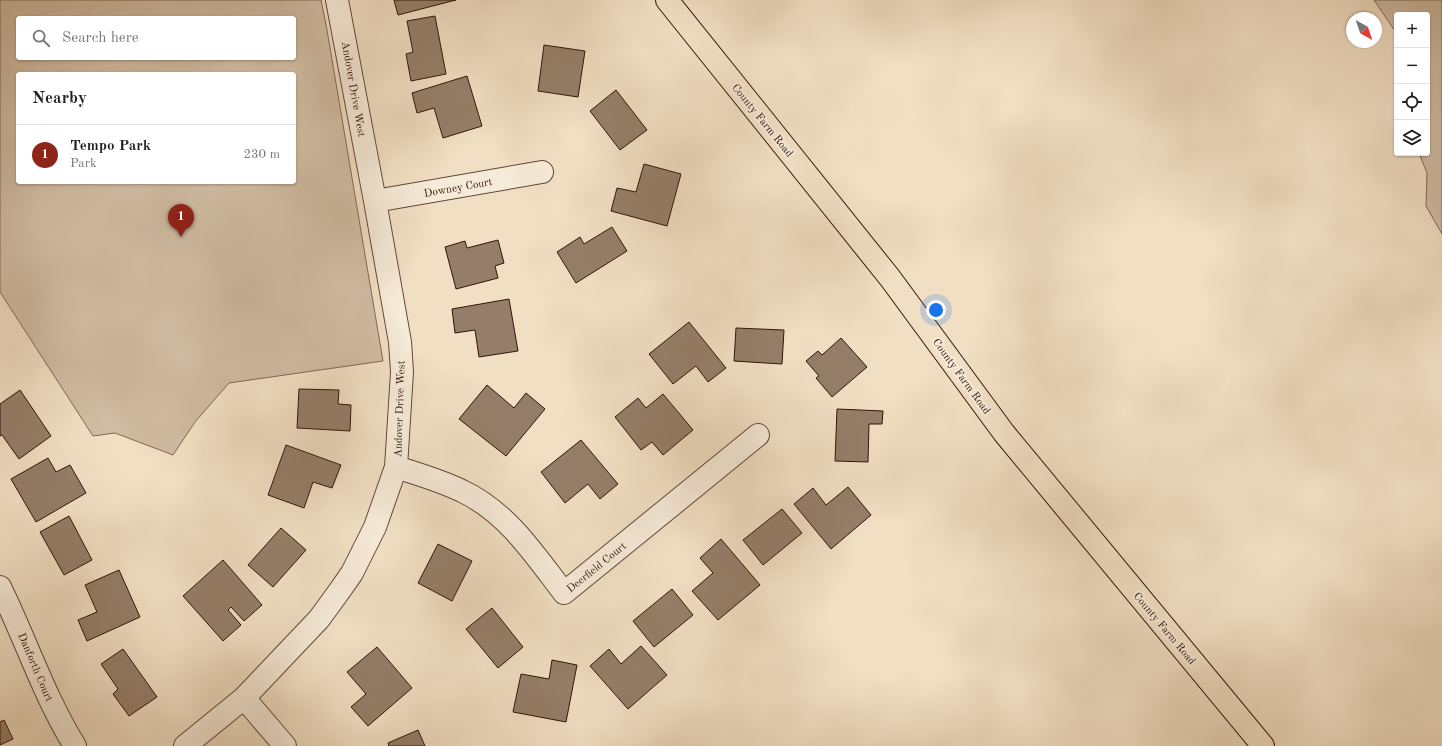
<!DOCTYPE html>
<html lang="en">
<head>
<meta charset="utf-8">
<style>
	:root { --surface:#fff; --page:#f2f2f2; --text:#222; --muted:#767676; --line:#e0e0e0; --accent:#8f2418 }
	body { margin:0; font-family:"Old Standard TT",serif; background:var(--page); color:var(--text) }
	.controls { position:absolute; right:12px; top:12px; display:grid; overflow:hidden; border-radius:4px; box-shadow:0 1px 3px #0004 }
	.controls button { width:36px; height:36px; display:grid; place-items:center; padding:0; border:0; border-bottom:1px solid var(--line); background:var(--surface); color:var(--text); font:20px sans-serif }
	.compass { position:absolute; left:1346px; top:12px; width:36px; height:36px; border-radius:50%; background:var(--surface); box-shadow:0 1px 3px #0004; rotate:140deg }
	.you { position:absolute; left:936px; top:310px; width:14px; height:14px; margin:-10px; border:3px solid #fff; border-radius:50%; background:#1a73e8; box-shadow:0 0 0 6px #1a73e833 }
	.badge { display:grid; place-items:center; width:26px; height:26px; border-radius:50%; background:var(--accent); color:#fff; font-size:13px; font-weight:700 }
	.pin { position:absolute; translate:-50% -33px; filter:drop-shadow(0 1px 2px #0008) }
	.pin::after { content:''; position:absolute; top:21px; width:14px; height:12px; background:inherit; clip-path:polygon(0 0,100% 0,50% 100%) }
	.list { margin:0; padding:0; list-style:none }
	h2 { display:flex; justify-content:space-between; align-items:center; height:52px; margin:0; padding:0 16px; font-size:17px }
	h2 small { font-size:13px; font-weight:400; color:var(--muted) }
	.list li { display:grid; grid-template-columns:26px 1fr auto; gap:12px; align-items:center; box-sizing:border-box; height:60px; padding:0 16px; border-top:1px solid var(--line) }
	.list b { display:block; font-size:15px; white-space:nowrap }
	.list p { margin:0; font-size:13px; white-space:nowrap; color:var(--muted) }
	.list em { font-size:13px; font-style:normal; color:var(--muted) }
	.icon { flex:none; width:22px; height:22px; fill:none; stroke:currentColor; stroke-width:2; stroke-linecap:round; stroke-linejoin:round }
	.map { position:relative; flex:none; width:1442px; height:746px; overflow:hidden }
	.search { position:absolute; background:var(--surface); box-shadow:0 1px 3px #0004; left:16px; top:16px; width:280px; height:44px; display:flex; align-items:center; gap:10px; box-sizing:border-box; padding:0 14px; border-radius:4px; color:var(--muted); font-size:15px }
	.panel { position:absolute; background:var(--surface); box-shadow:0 1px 3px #0004; left:16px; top:72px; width:280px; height:112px; border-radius:4px }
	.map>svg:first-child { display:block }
	.green { fill:#d0bca3; stroke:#806856; fill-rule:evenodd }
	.building { fill:#957e69; stroke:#311408 }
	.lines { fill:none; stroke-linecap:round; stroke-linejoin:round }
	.minor-casing { stroke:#614737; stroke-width:24 }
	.major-casing { stroke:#311408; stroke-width:24 }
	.minor { stroke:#f6ead8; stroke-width:22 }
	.major { stroke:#f1dfc3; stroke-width:22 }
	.labels { text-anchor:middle; stroke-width:4; stroke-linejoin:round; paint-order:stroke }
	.street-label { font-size:11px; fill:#311408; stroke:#f6ead8 }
</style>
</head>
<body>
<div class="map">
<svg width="1442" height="746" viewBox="0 0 1442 746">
	<rect width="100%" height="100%" fill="#f1dfc3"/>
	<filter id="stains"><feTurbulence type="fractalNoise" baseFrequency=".005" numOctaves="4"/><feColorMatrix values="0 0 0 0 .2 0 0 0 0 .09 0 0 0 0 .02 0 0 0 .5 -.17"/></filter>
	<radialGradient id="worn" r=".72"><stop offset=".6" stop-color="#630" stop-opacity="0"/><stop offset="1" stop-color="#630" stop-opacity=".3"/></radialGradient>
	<path class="green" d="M0 0H321L327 30 383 361 229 383 195 422 173 455 115 433 93 436 0 292ZM18 18H294V58H18ZM18 74H294V182H18Z
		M1374 0H1442V234L1426 206 1427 173 1419 153H1427V15H1397V34Z"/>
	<path class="building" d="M394 0H456L398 15Z
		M435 16 446 74 411 81 406 54 413 52 407 21Z
		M544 45 585 51 578 97 538 91Z
		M467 76 482 126 443 138 434 108 417 113 412 93Z
		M616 90 647 130 620 150 590 111Z
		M644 164 681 174 667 226 611 211 617 188 636 192Z
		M612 227 627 251 576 283 557 252 580 237 584 244Z
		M498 240 504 263 495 266 498 278 456 289 445 247 465 241 467 248Z
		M509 299 518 351 479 357 475 330 455 333 452 309Z
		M689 322 726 368 708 382 696 366 673 384 649 354Z
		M736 328 784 330 782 364 734 361Z
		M841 338 867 367 832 397 816 378 819 376 806 361 818 351 822 355Z
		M487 385 514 408 526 393 545 409 506 456 459 419Z
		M299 389 339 390 338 404 351 405 350 431 297 428Z
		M20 390 51 436 19 459 2 435 0 436V404Z
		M663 394 693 430 663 455 652 442 641 450 615 417 638 398 646 408Z
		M837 409 883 411 882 424H869L868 462 835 461Z
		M581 440 618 484 600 499 588 484 565 503 541 472Z
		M286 445 341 465 332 488 313 482 304 508 268 495Z
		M48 458 56 472 70 465 86 493 36 522 11 479Z
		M848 487 871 515 831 549 794 504 813 488 826 505Z
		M782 509 802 533 763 565 743 540Z
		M69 516 92 560 64 575 40 532Z
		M281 528 306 550 273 587 248 565Z
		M721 539 760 585 718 620 692 591 713 573 700 558Z
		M438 544 472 561 452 601 418 583Z
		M223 560 262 605 244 621 231 607 228 610 241 625 223 641 183 596Z
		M119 570 140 617 87 641 78 620 97 612 85 585Z
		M672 589 693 615 654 647 633 621Z
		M492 608 523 647 498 668 466 629Z
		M641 646 667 675 628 709 590 666 609 649 621 664Z
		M377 647 412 688 368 726 351 707 366 694 347 672Z
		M123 649 157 697 129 716 113 694 118 689 101 664Z
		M552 660 577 665 566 722 513 712 521 674 549 679Z
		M4 720 13 739 0 745V722Z
		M418 730 425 746H389L388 743Z"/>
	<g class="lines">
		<defs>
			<path id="minor" d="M375 201 542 172
				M396 467C418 474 442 481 462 491 507 512 535 555 564 593L758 435
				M0 587C26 640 44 696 75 746
				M244 698 285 746
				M185 746 244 698 319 619 338 593 352 573 375 527 396 467 402 372 400 342 375 201 337 0"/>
			<path id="major" d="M667 0 890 278 1004 433 1263 746"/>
		</defs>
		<use href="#minor" class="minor-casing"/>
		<use href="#major" class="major-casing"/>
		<use href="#minor" class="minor"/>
		<use href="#major" class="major"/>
	</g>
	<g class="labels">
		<g class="street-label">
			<text transform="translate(354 89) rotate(80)" y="4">Andover Drive West</text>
			<text transform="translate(763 120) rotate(51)" y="4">County Farm Road</text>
			<text transform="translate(458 187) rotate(-10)" y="4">Downey Court</text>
			<text transform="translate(962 376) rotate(54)" y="4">County Farm Road</text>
			<text transform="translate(399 409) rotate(-88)" y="4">Andover Drive West</text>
			<text transform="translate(596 567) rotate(-39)" y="4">Deerfield Court</text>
			<text transform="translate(1165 628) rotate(50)" y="4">County Farm Road</text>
			<text transform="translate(36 667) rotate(67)" y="4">Danforth Court</text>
		</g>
	</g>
	<rect width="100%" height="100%" filter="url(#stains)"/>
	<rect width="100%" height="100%" fill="url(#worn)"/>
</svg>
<div class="controls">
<button>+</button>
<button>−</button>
<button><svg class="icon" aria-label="locate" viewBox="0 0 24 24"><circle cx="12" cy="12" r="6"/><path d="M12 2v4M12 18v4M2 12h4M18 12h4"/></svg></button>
<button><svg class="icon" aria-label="layers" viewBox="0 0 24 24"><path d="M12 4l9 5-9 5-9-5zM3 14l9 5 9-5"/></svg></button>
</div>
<svg class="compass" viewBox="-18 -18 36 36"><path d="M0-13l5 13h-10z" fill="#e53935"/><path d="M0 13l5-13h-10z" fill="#767676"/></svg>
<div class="you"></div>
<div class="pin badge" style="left:181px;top:237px">1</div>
<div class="search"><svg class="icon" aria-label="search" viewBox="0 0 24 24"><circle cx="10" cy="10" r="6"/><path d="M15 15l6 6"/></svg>Search here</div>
<section class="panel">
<h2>Nearby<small></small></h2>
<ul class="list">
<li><span class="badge">1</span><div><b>Tempo Park</b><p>Park</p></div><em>230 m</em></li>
</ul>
</section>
</div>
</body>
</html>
